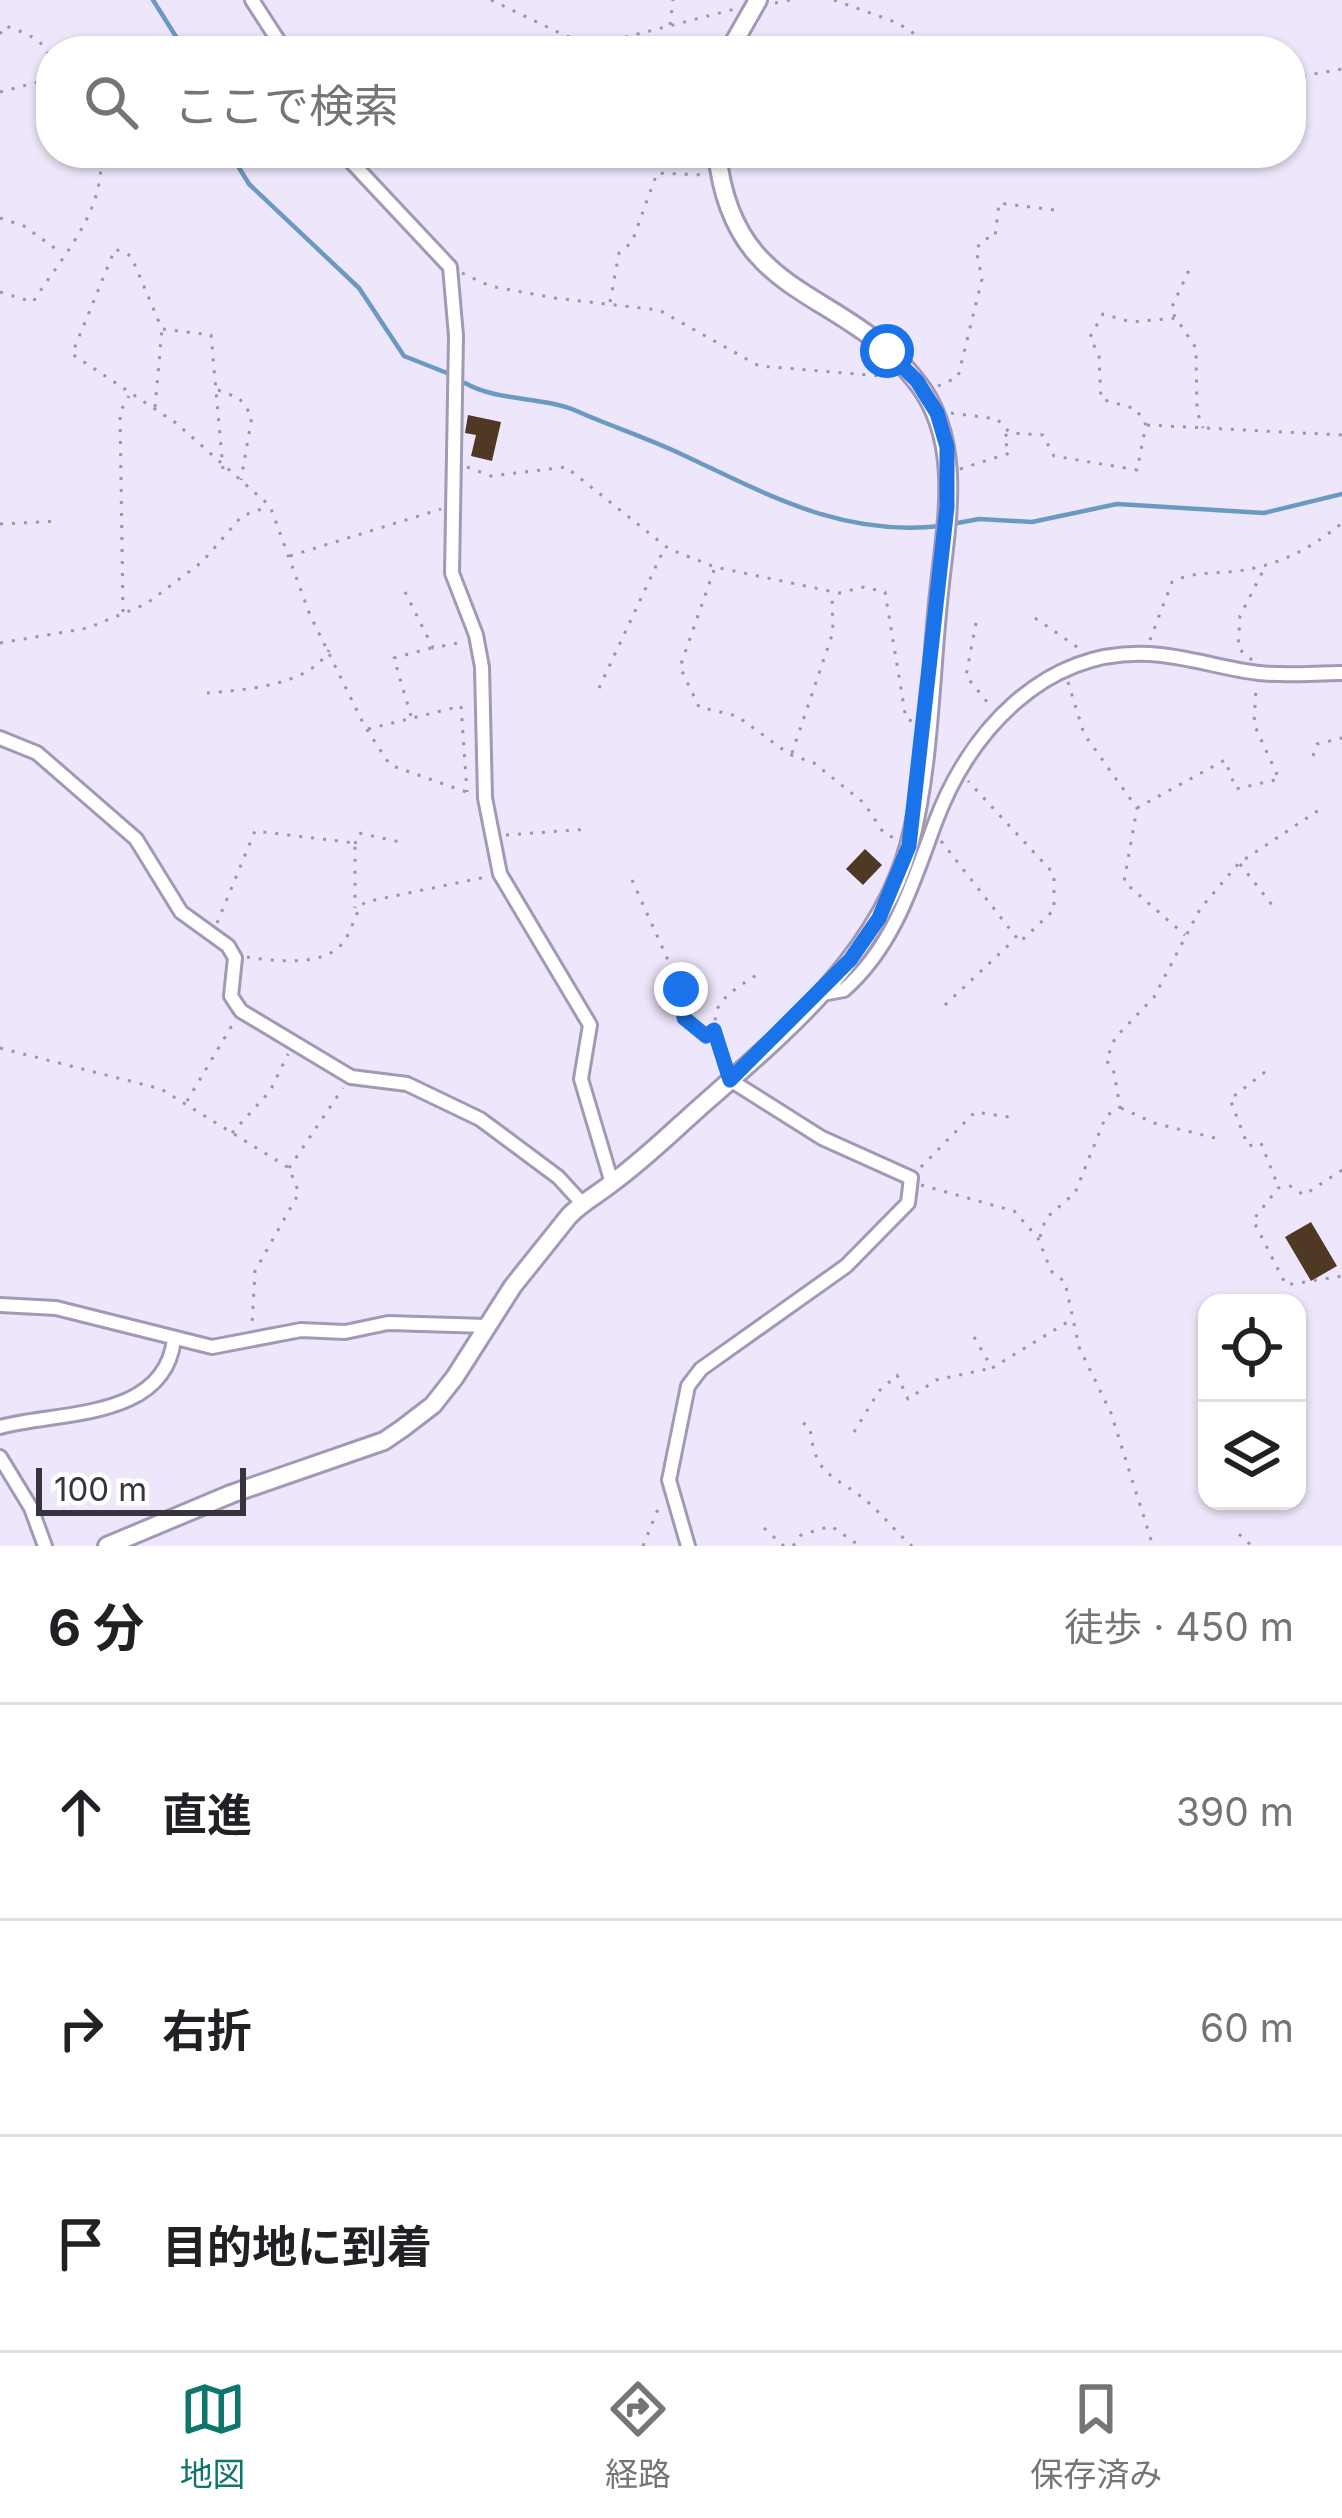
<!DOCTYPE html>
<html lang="ja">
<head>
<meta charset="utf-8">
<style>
	:root { --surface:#fff; --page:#f6f6f6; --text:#202124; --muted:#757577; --line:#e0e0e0; --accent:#0f766e }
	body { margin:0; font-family:Inter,"Noto Sans JP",sans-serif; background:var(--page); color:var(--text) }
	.controls { position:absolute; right:36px; bottom:36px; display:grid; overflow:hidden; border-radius:24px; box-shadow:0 3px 9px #0004 }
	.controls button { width:108px; height:108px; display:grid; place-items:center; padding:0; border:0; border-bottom:3px solid var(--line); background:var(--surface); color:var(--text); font:60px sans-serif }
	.scale { position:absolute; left:36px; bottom:30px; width:210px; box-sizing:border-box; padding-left:12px; border:6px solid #37333f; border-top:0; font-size:33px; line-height:42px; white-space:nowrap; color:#37333f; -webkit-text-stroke:9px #fff; paint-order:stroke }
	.stop { position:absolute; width:36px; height:36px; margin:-27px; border:9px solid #1a73e8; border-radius:50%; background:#fff }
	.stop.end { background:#1a73e8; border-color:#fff; box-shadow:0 3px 12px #0008 }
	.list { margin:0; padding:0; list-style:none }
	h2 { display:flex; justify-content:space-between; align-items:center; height:156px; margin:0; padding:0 48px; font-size:51px }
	h2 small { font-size:39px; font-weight:400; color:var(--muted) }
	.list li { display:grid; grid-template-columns:78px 1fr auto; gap:36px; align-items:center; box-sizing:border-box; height:216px; padding:0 48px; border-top:3px solid var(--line) }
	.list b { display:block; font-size:45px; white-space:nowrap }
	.list em { font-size:39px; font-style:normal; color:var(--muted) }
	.icon { flex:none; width:66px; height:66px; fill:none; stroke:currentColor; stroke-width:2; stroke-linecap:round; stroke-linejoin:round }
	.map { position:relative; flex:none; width:1342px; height:1546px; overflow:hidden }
	.search { position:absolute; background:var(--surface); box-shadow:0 3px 9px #0004; left:36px; right:36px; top:36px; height:132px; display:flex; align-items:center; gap:30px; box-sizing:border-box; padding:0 42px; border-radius:48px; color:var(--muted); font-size:45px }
	.sheet { height:804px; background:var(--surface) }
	nav { display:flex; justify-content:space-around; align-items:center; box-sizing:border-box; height:168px; border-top:3px solid var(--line); background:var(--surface); font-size:33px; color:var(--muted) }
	nav a { display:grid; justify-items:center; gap:6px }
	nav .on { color:var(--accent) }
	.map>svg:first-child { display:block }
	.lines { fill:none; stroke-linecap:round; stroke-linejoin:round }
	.stream { stroke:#6c99c1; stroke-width:4.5 }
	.building { fill:#4f3924 }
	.street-casing { stroke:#a398b6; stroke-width:18 }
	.secondary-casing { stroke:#a398b6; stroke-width:22 }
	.path { stroke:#9b96a6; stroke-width:3; stroke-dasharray:3 9; stroke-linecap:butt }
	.street { stroke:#fff; stroke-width:12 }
	.secondary { stroke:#fff; stroke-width:16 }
	.route { stroke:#1a73e8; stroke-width:15 }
</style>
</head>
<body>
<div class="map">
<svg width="1342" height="1546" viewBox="0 0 1342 1546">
	<rect width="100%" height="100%" fill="#eee7fb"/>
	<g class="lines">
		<path class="stream" d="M153 0 185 51
			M230 153 249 184 359 288 404 356 447 373
			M465 383C498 402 544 396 579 412 613 427 647 438 681 454 767 494 841 537 940 526
			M952 524 979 519 1032 522 1117 504 1264 513 1342 494"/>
	</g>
	<path class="building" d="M468 415 501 422 492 461 471 456 476 435 465 433Z
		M865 849 882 865 863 885 846 869Z
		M1311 1222 1337 1266 1311 1281 1285 1237Z"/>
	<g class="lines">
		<defs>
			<path id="street" d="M252 0 285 51
				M343 153 450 267 456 336 452 573 476 635 482 667 485 798 500 874 590 1025 581 1079 612 1183
				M0 738 37 753 136 839 181 912 228 946 235 958 231 996 241 1011 351 1077 407 1084 480 1119 558 1177 582 1203
				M822 994 844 990C894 946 913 883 935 823 969 732 1044 648 1150 654 1187 656 1223 669 1259 673 1286 676 1315 673 1342 673
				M0 1305 56 1308 212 1347 301 1330 345 1332 388 1323 487 1326
				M0 1427C57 1411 165 1421 174 1339
				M0 1457 31 1508 45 1546
				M688 1546 669 1480 688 1386 701 1369 846 1266 908 1203 911 1178 822 1138 730 1080"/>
			<path id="secondary" d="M729 51 758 0
				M107 1546 231 1494 384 1441 403 1428 433 1405 455 1377 513 1286 569 1216C582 1202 597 1195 612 1183 648 1157 681 1123 715 1094 793 1025 880 951 909 846 930 766 930 676 939 593 946 523 964 442 917 382 842 285 733 303 717 153"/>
		</defs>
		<use href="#street" class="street-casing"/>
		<use href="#secondary" class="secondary-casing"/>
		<path class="path" d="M491 0 566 36 599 44 735 9
			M834 0 898 23 940 51
			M775 3 790 0
			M670 25 673 0
			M0 34 5 26C31 34 64 48 42 81
			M1291 78 1342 69
			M0 92 42 81 51 85
			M0 218 24 226 60 252
			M462 273 490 286 554 298 659 310 759 366 893 377
			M0 292 33 302C62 256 107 210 100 153
			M610 302 619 253 632 242 657 173 705 175
			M1175 317 1171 309 1189 270
			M938 386 958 377 982 279 976 249 984 239 995 237 999 203 1054 210
			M218 390 239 398 252 416 241 480
			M155 407 162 329
			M951 413 997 419 1010 433 1043 435 1054 456 1137 470 1146 425 1136 409 1101 399 1099 356 1090 337 1103 314 1131 322 1176 318 1196 348 1197 411 1203 428
			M1147 425 1342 435
			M467 467 491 476 566 467 669 549 715 567 839 593 864 587 885 592 906 719 915 722
			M223 469 211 335 162 329 131 256 115 249 72 354 176 423 270 506 310 615 364 725 390 765 472 794
			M960 469 1010 453 1003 437 1010 433
			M0 524 59 521
			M290 556 441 509
			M714 570 680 667 699 707 737 716 789 754 814 763 864 803 883 832 897 840
			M405 592 433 648 463 642
			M123 612 120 412 129 396
			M1035 618 1083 651
			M976 623 966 676 992 708
			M1150 640 1172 582C1193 571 1216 574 1238 571 1280 565 1310 549 1342 523
			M0 643 88 628 146 604 202 562 242 516 267 507
			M1252 660 1238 648 1240 616 1266 565
			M1068 682 1084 734 1137 808 1124 882 1185 935
			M599 688 665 547
			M207 693C242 690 310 686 329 650
			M411 716 394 658 431 648
			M368 729 461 706 467 792
			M792 753 833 632 832 592
			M1313 756 1317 744 1342 738
			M1137 808 1225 760 1236 789 1279 779 1254 724 1256 686
			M506 835 590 829
			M941 841 1020 942 1054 910V874L968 781
			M355 844 359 833 405 843
			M1240 864 1272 905
			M632 880 681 989 684 1018 705 1036 714 1030
			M217 923 255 831 355 843V908
			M247 957C274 961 321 967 341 945 353 932 353 914 365 902L486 877
			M945 1005 1014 940
			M0 1048 161 1089 289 1168 299 1193 255 1271 252 1326
			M726 1067C709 1011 707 1006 758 974
			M1265 1072 1230 1099 1248 1146 1261 1143 1278 1186
			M187 1101 234 1022
			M1121 1108 1154 1123 1215 1138
			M232 1133 270 1091 288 1054
			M921 1167 975 1112 1009 1117
			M289 1168 343 1088
			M1342 1170 1304 1195 1290 1186 1278 1188 1253 1220 1286 1285 1342 1276
			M921 1185 1014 1211 1038 1238 1051 1271 1065 1282 1079 1347 1111 1413 1153 1546
			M1040 1237 1046 1218 1075 1193 1106 1116 1120 1107 1113 1067 1106 1061 1115 1038 1154 997 1200 909 1239 863 1325 806
			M974 1337 992 1368 1074 1318
			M803 1423 810 1427C815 1482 838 1474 871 1505 886 1519 897 1533 912 1546
			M854 1432 879 1391 897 1375 908 1399 936 1380 992 1368
			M764 1528 784 1546
			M1239 1534 1252 1546
			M643 1546 660 1504
			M793 1546 801 1535 831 1526 860 1546"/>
		<use href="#street" class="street"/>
		<use href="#secondary" class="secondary"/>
	</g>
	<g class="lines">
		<path class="route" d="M681 989 684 1018 706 1036 714 1030 730 1080 850 960 879 918 909 846 947 507V447L937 413 917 381 887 351"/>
	</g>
</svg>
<div class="controls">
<button><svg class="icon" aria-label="locate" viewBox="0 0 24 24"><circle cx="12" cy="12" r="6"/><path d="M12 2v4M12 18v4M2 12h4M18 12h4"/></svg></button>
<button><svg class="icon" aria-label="layers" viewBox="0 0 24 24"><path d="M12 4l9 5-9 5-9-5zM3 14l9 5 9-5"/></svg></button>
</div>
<div class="scale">100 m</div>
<div class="stop" style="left:887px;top:351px"></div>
<div class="stop end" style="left:681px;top:989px"></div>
<div class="search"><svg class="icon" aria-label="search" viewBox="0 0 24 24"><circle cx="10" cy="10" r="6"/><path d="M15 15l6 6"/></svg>ここで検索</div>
</div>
<section class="sheet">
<h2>6 分<small>徒歩 · 450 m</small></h2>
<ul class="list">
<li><svg class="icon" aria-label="ahead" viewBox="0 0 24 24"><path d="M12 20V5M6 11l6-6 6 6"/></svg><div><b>直進</b></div><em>390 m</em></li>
<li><svg class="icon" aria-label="right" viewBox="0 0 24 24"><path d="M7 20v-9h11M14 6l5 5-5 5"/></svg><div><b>右折</b></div><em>60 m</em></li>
<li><svg class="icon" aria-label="arrive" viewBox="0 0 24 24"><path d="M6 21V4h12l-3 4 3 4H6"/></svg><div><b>目的地に到着</b></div></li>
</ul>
</section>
<nav>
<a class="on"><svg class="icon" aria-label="map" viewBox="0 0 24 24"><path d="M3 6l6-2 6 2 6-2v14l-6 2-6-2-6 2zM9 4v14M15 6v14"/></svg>地図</a>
<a><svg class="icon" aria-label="directions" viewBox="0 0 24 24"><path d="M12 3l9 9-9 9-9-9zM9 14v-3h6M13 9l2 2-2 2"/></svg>経路</a>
<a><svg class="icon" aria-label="saved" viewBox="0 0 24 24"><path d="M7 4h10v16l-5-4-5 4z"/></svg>保存済み</a>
</nav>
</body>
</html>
